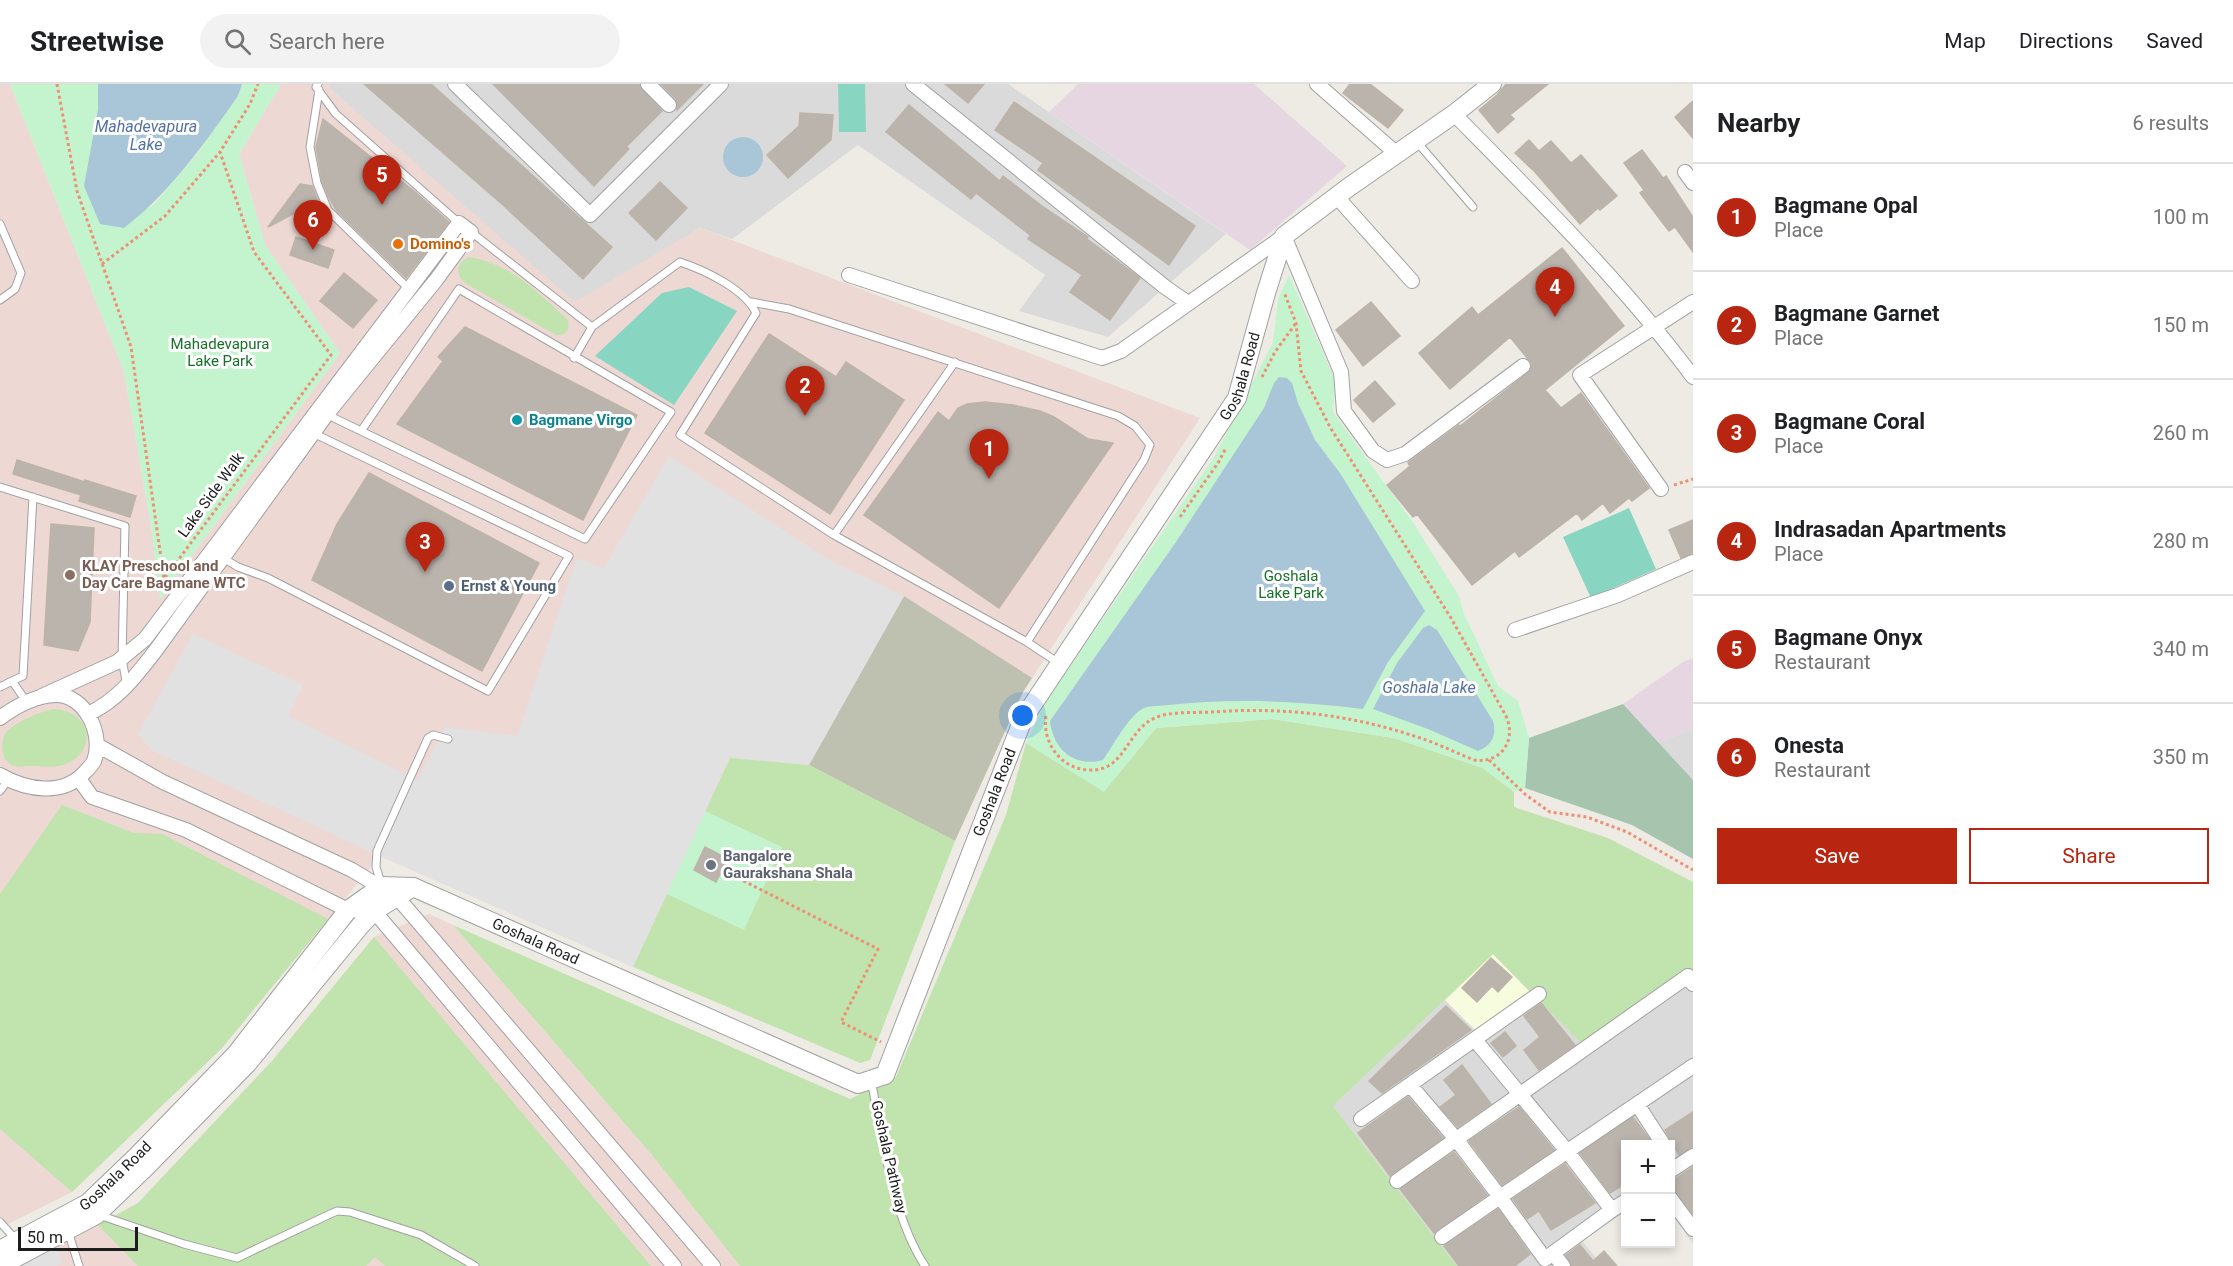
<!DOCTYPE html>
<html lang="en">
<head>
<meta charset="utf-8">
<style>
	:root { --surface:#fff; --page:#f2f2f2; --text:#202124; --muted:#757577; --line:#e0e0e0; --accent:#b82612 }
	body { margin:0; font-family:Roboto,sans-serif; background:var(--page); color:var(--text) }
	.controls { position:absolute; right:18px; bottom:18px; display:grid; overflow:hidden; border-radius:0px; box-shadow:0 3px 9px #0003 }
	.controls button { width:54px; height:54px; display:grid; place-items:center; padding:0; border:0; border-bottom:2px solid var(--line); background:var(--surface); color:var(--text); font:30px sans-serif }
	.scale { position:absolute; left:18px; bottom:15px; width:120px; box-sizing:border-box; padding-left:6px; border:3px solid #1d1d1d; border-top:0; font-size:16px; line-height:21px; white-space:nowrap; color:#1d1d1d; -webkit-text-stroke:4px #fff; paint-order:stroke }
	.you { position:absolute; left:1023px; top:632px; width:21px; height:21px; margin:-15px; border:4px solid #fff; border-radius:50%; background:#1a73e8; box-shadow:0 0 0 9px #1a73e833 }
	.badge { display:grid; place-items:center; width:39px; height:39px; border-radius:50%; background:var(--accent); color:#fff; font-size:20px; font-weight:700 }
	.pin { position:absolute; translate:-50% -50px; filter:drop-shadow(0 2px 3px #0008) }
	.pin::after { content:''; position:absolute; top:32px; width:21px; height:18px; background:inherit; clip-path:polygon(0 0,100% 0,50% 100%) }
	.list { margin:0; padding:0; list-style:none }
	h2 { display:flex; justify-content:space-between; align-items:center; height:78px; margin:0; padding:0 24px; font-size:26px }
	h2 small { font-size:20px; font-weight:400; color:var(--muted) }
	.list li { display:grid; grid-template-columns:39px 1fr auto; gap:18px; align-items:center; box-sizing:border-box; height:108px; padding:0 24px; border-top:2px solid var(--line) }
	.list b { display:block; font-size:22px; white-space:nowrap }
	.list p { margin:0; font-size:20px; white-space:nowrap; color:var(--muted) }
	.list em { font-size:20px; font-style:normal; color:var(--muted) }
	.actions { display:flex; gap:12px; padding:18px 24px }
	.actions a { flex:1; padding:14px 0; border:2px solid var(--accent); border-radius:0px; text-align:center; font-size:21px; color:var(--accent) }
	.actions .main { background:var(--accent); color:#fff }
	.icon { flex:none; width:33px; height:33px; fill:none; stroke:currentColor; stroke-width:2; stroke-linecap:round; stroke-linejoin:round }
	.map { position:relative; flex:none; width:1693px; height:1182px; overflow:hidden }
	header { display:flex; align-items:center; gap:36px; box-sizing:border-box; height:84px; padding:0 30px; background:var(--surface); border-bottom:2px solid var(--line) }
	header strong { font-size:28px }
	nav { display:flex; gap:33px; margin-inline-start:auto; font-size:21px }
	.search { width:420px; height:54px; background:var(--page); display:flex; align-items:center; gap:15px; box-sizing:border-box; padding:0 21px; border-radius:33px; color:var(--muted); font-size:22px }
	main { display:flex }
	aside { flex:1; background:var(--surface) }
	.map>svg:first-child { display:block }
	.residential { fill:#dbdada }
	.commercial { fill:#edd8d4 }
	.industrial { fill:#e6d6e1 }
	.education { fill:#f8fcde }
	.construction { fill:#bfc1b0 }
	.grass { fill:#c1e3ae }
	.cemetery { fill:#a7c4af }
	.park { fill:#c4f4ce }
	.pitch { fill:#88d5c1 }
	.parking { fill:#e1e1e1 }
	.water { fill:#a8c6d7 }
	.building { fill:#bab4ad; stroke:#bdb4a7; stroke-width:1.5 }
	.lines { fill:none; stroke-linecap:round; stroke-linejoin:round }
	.service-casing { stroke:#a1a1a1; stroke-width:9 }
	.minor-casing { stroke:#a1a1a1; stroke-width:16 }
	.tertiary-casing { stroke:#a1a1a1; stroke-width:20 }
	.path { stroke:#ed9075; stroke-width:3; stroke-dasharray:3 3; stroke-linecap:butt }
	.service { stroke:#fff; stroke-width:7 }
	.minor { stroke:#fff; stroke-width:14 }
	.tertiary { stroke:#fff; stroke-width:18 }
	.food-dot { fill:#e8710a; stroke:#fff; stroke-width:2 }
	.culture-dot { fill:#0f9aa8; stroke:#fff; stroke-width:2 }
	.education-dot { fill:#8d6e63; stroke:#fff; stroke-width:2 }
	.service-dot { fill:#5c6f8a; stroke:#fff; stroke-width:2 }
	.worship-dot { fill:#6b7280; stroke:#fff; stroke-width:2 }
	.labels { text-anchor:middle; stroke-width:6; stroke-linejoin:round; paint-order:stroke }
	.food-label { font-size:15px; font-weight:bold; fill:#c56008; stroke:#fff; text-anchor:start }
	.park-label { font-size:15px; fill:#157128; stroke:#fff }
	.street-label { font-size:15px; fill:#1d1d1d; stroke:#fff }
	.culture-label { font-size:15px; font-weight:bold; fill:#0d838f; stroke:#fff; text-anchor:start }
	.education-label { font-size:15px; font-weight:bold; fill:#785e54; stroke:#fff; text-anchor:start }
	.service-label { font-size:15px; font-weight:bold; fill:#4e5e75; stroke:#fff; text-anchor:start }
	.worship-label { font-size:15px; font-weight:bold; fill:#5b616d; stroke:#fff; text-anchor:start }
	.water-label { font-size:16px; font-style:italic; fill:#5271a3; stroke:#fff }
</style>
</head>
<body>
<header>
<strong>Streetwise</strong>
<div class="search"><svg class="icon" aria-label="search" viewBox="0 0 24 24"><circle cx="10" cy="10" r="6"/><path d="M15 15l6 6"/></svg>Search here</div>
<nav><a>Map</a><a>Directions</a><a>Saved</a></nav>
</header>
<main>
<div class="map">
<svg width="1693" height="1182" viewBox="0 0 1693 1182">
	<rect width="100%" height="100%" fill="#edebe4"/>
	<path class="residential" d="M332 0H1008L1226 150 1108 253 1019 227 1045 191 858 61 732 155 700 144 575 219 329 4Z
		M1693 644V696L1659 659Z
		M1493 870 1581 958 1693 884V1160L1671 1129 1670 1060H1626L1625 1128 1582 1157 1603 1182H1457L1333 1022Z"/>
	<path class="commercial" d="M0 0H10L124 288 151 442 161 514 340 269 265 161 239 70 281 0H332L329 4 575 218 700 144 1200 334 1023 608 955 757 809 681 730 674 633 883 380 772 222 964 72 1108 0 1144Z
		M429 830 453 841 651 1070 740 1182H22L138 1119 272 977 374 853Z"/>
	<path class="industrial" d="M1078 0H1254L1347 82 1250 166 1049 28Z
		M1693 574V644L1659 659 1623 620 1683 578Z"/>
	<path class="education" d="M1493 870 1530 908 1476 947 1445 916Z"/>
	<path class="construction" d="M904 512 1032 594 1023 608 955 757 809 681Z"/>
	<path class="grass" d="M469 173C513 181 535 206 567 235 571 244 567 252 556 251L465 199C455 190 456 179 469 173Z
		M53 625C91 625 100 669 63 681 53 684 41 682 31 682 25 682 18 684 12 681 0 676 0 656 7 647 20 636 37 629 53 625Z
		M1272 635 1394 654 1483 684 1514 708V723L1608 754 1693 798V884L1581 959 1493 870 1333 1022 1457 1182H740L651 1070 453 841 850 1015 896 993 1006 731 1026 659 1104 707 1156 644Z
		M730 673 809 681 955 757 870 976 860 979 633 883Z
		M62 721 134 749 162 750 328 835 222 964 72 1108 0 1045V810Z
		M374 853 651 1182H385L375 1173 366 1182H138L98 1141 138 1119 272 977Z"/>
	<path class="cemetery" d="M1623 620 1693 696V775L1632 741 1525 704 1529 654Z"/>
	<path class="park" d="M10 0H98V25L135 135 141 128 154 120 193 75 238 12 242 0H281L239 70 265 161 340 269 160 515 151 442 124 288Z
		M1289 191 1335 296 1333 328 1414 440 1459 512 1464 530 1498 602 1518 617 1529 654 1525 704 1514 708 1483 684 1394 654 1272 635 1156 644 1104 708 1026 659 1045 619 1214 373 1273 258 1278 215Z
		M705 727 782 763 744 846 667 810Z"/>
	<path class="pitch" d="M838 0H865L866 48H839Z
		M689 203 737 227 674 321 595 272 662 209Z
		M1629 424 1656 485 1591 514 1563 453Z"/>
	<path class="parking" d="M669 372 831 477 904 512 809 681 730 674 633 883 380 772 151 666 138 650 193 550 303 601 288 632 418 696 445 643 517 652 577 474 604 484Z
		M56 1164 63 1178 55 1182H22Z"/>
	<path class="water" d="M98 0H242L238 12C204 60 171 108 124 144L100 140 84 102 98 25Z
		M723 73a20 20 0 1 1 40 0a20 20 0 1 1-40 0Z
		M1279 293 1287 294 1292 299 1298 319 1315 356 1340 389 1425 527 1388 578 1363 625C1298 617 1234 614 1169 621 1162 622 1149 621 1142 625 1128 633 1113 662 1103 676 1074 684 1053 665 1050 637L1176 458 1264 324 1274 299Z
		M1429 541 1437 546 1493 637C1497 651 1492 662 1478 667L1428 645 1373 625 1397 579 1423 544Z"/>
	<path class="building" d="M364 0H431L612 163 583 195 503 121Z
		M493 0H639L642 6 662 27 626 63 629 65 594 102Z
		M661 0H703L677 26 676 15Z
		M945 0H984L968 19Z
		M1350 0H1370L1403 26 1388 44 1343 9Z
		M1506 0H1548L1510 31 1514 35 1498 49 1479 26 1497 11Z
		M1693 17V54L1675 33Z
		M1014 18 1195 142 1169 181 1038 86 1043 79 995 46Z
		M909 21 1000 97 1003 92 1042 122 1088 153 1087 155 1140 194 1110 236 1070 208 1082 191 1028 155 1030 151 976 109 971 115 886 48Z
		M800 29 833 31 831 56 788 94 767 71 799 42Z
		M323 35 414 107 449 138 406 194 337 127 329 114 322 97 316 63Z
		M1529 56 1539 67 1551 57 1571 79 1581 71 1617 112 1600 126 1598 124 1580 140 1535 88 1515 69Z
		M1642 66 1663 94 1666 92 1693 133V168L1675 143 1669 147 1662 138 1640 109 1644 106 1624 79Z
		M660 98 687 124 656 156 629 129Z
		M300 100 312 102 318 117 268 143Z
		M296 153 334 166 328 184 290 171Z
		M1562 164 1624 242 1545 306 1561 324 1581 309 1649 404 1632 417 1629 414 1610 429 1603 419 1582 436 1577 429 1519 473 1515 467 1472 501 1417 430 1413 433 1387 401 1410 382 1408 379 1459 341 1460 342 1528 289 1532 280 1510 253 1450 305 1419 269 1472 223 1478 231Z
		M344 189 377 216 353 244 320 217Z
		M1371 218 1400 252 1363 282 1336 246Z
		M465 243 637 331 583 436 397 340 443 277 438 273Z
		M769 250 836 293 846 278 904 316 830 430 705 349Z
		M1375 297 1395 320 1373 338 1354 316Z
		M985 318 1013 321 1040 327 1054 333 1088 355 1113 359 999 524 864 431 938 328 949 337 958 324 967 320Z
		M17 376 85 398V396L136 412 130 433 79 417 81 411 13 390Z
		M369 389 539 479 482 587 312 496 337 440Z
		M1693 436V469L1681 474 1669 446Z
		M51 440 94 444 90 538 78 567 44 561Z
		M705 763 728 775 716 798 694 786Z
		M1491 874 1512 893 1498 908 1492 902 1477 918 1462 904Z
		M1541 919 1575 961 1539 986 1524 966 1540 953 1524 932Z
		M1446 922 1471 946 1382 1009 1369 997Z
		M1505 948 1516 962 1503 973 1491 959Z
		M1462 981 1491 1020 1458 1043 1440 1023 1456 1011 1444 996Z
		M1408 1013 1443 1054 1390 1092 1358 1049Z
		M1519 1023 1554 1066 1502 1101 1469 1057Z
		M1693 1028V1063L1679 1071 1665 1046Z
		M1633 1033 1653 1060H1626V1099L1610 1109 1580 1069Z
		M1454 1068 1487 1111 1434 1149 1400 1105Z
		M1565 1080 1595 1119 1551 1146 1539 1127 1527 1135 1513 1115Z
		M1693 1083V1130L1671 1102V1098Z
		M1498 1125 1530 1170 1515 1182H1459L1444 1162Z
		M1580 1161 1593 1177 1604 1167 1617 1182H1572L1566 1171Z"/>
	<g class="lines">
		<defs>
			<path id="service" d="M318 0 316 3 336 30 459 139
				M319 6 310 63 317 99 328 126 409 205
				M1416 57 1473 123
				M0 140 21 189 15 205 0 216
				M471 148 592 243 680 178C704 186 745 205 756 229L680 351 834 451 955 278
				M751 218 789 225 1118 332 1135 342 1150 361 1144 376 1027 558 834 451
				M574 274 592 243
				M327 330 332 333 585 455 671 328 459 205 361 347
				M0 403 125 442 122 575 127 602
				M223 474 238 483 268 494 488 607 569 472 313 349
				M1027 558 1060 580
				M12 597 23 592 33 413
				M0 603 12 597 26 617
				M0 707 8 696
				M382 802 376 783 377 767 428 654 433 651 448 655
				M871 996C883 1054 892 1132 925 1182
				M99 1131 184 1160 237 1174 326 1132 337 1127 350 1128 421 1151 475 1182
				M0 1138 16 1156
				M68 1147 79 1182"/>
			<path id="minor" d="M455 0 590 131 721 0
				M648 0 669 21
				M913 0 1165 203 1188 219
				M1317 0 1397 70
				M1454 30C1538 115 1622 198 1693 293
				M1685 88 1693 99
				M1336 112 1412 197
				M849 191 1102 274 1121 267 1284 152 1341 288 1344 327 1373 367 1387 376 1405 370 1523 282
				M1661 405 1580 291 1693 218
				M1515 546 1618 511 1693 478
				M42 612 117 578 145 555 459 139 471 148 436 196 327 330 156 566C136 592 118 616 88 630
				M0 634C16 622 34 612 55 611 86 610 104 652 94 677 92 681 88 685 85 688 63 713 26 706 0 691
				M97 661 163 698 352 786 397 813 713 1182
				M79 695 92 713 186 746 348 826 374 827 674 1182
				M1475 956 1567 1067 1612 1126 1545 1175 1500 1113 1693 982
				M1410 1001 1456 1055 1500 1113 1442 1153
				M1637 1020 1663 1060
				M1361 1035 1539 910
				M1670 1087 1693 1072
				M1397 1097 1688 892 1693 900
				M1670 1114 1693 1145
				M1612 1126 1626 1117
				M1553 1169 1563 1182"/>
			<g id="tertiary">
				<path id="s1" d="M0 1166 88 1119 136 1073 236 970 348 826 382 802 413 803 858 1000 885 991 1023 635 1237 314 1266 209 1284 152 1349 103 1454 30 1492 0"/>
				<path d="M0 1182 96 1131 146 1083 247 980 360 842 374 827 413 803"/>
			</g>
		</defs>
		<use href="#service" class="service-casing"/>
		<use href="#minor" class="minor-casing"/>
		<use href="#tertiary" class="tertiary-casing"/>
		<path class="path" d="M57 0 77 107 131 263 164 495 331 271 254 168 220 68 250 20 258 0
			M102 180 165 132 220 68
			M1262 293 1275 268 1296 239
			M1674 401 1693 395
			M1180 433 1218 379 1226 364
			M1046 632C1042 659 1061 685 1089 686 1126 688 1126 645 1157 633 1174 627 1195 629 1212 628 1281 623 1348 630 1414 652 1435 658 1454 668 1474 676 1501 680 1517 656 1506 632L1451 534 1330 343 1301 287 1296 239 1284 208
			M1489 676 1526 711 1550 728 1587 733 1627 748 1693 786
			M722 786 878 865 841 938 881 958"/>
		<use href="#service" class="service"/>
		<use href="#minor" class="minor"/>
		<use href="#tertiary" class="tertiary"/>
	</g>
	<circle class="food-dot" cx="398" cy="160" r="6"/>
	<circle class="culture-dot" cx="517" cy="336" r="6"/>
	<circle class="education-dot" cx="70" cy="491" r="6"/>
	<circle class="service-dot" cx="449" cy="502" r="6"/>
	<circle class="worship-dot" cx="711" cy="781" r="6"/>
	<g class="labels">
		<g class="food-label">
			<text x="410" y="165">Domino's</text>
		</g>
		<g class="park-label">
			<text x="220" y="265">Mahadevapura<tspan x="220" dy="17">Lake Park</tspan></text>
			<text x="1291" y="497">Goshala<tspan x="1291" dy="17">Lake Park</tspan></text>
		</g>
		<g class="street-label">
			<text dy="5" stroke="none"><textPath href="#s1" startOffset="1869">Goshala Road</textPath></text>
			<text transform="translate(211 411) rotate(-54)" y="5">Lake Side Walk</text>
			<text dy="5" stroke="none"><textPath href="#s1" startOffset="1383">Goshala Road</textPath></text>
			<text dy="5" stroke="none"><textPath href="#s1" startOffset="699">Goshala Road</textPath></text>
			<text transform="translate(889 1073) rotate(77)" y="5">Goshala Pathway</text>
			<text dy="5" stroke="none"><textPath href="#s1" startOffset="138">Goshala Road</textPath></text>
		</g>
		<g class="culture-label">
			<text x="529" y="341">Bagmane Virgo</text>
		</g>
		<g class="education-label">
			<text x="82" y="487">KLAY Preschool and<tspan x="82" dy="17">Day Care Bagmane WTC</tspan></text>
		</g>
		<g class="service-label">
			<text x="461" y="507">Ernst &amp; Young</text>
		</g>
		<g class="worship-label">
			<text x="723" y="777">Bangalore<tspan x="723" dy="17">Gaurakshana Shala</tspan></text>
		</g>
		<g class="water-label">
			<text x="146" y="48">Mahadevapura<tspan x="146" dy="18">Lake</tspan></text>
			<text x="1429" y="609">Goshala Lake</text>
		</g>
	</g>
</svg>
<div class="controls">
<button>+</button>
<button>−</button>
</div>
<div class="scale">50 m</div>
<div class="you"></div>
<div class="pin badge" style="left:989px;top:395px">1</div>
<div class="pin badge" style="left:805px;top:332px">2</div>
<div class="pin badge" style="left:425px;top:488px">3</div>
<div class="pin badge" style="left:1555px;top:233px">4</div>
<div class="pin badge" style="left:382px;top:121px">5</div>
<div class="pin badge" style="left:313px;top:166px">6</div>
</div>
<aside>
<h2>Nearby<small>6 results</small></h2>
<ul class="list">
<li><span class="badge">1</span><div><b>Bagmane Opal</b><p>Place</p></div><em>100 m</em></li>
<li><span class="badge">2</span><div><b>Bagmane Garnet</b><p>Place</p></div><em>150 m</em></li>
<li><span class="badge">3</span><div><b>Bagmane Coral</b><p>Place</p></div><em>260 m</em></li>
<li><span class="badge">4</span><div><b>Indrasadan Apartments</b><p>Place</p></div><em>280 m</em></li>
<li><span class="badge">5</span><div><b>Bagmane Onyx</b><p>Restaurant</p></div><em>340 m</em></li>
<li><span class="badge">6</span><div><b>Onesta</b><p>Restaurant</p></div><em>350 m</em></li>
</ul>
<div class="actions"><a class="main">Save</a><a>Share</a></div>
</aside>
</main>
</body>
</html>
